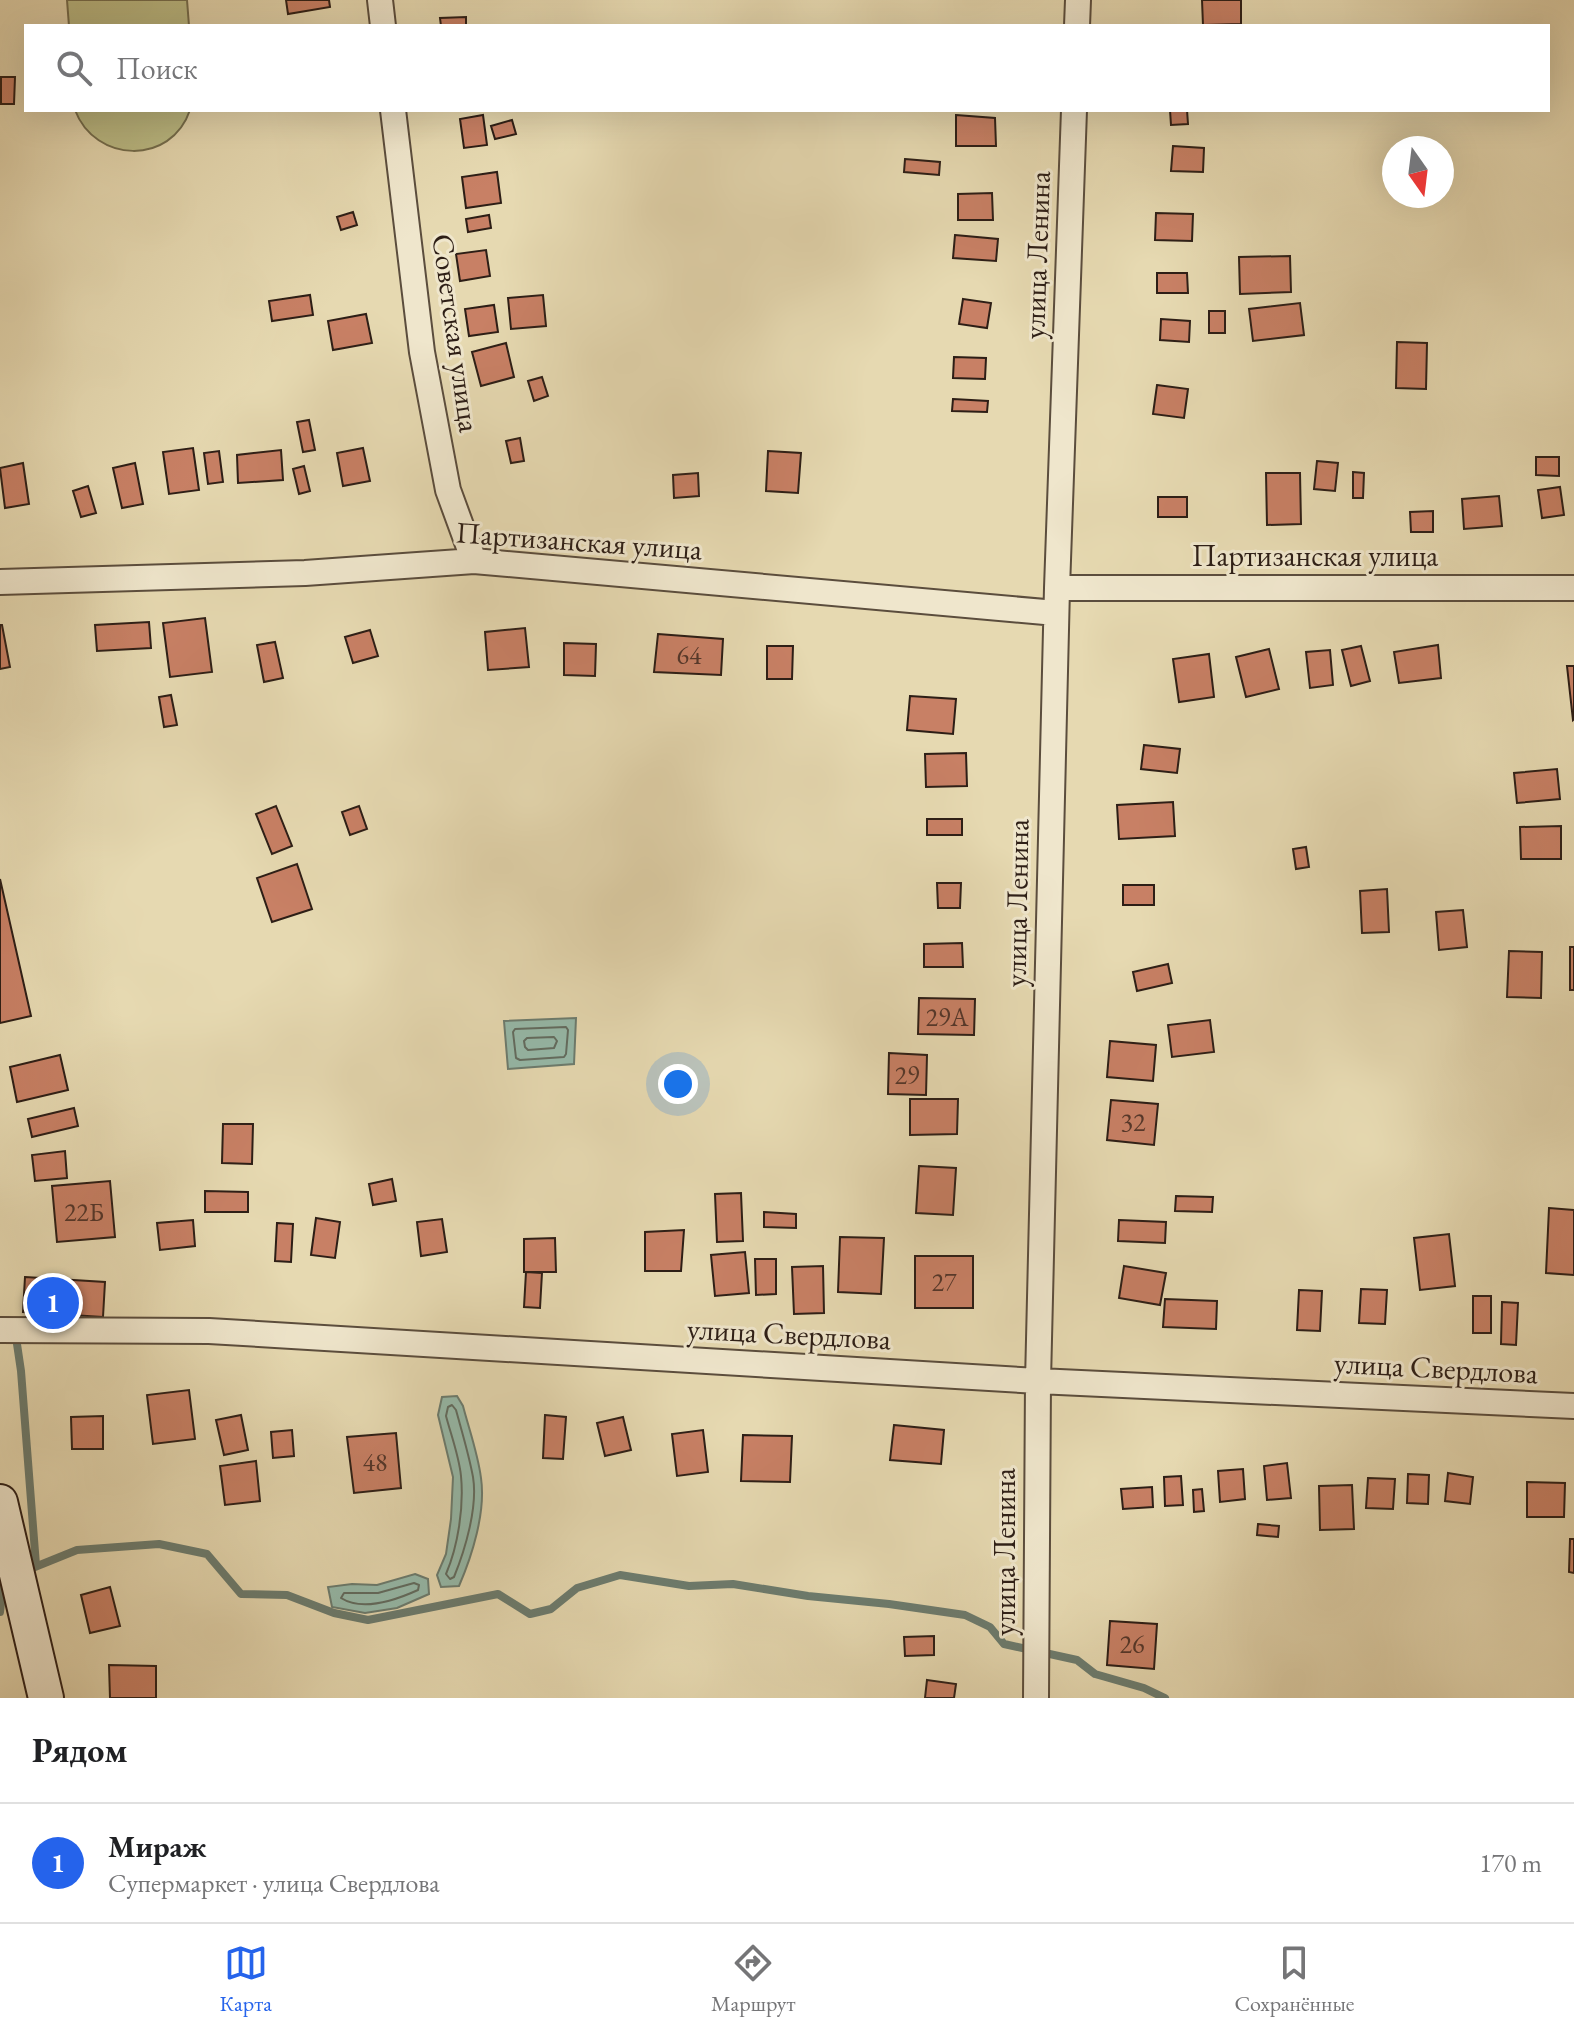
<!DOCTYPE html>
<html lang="ru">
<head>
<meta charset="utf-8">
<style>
	:root { --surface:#fff; --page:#f2f2f2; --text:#202124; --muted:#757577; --line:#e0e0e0; --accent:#2563eb }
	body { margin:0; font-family:"EB Garamond",serif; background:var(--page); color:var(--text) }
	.compass { position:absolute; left:1382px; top:136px; width:72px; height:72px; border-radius:50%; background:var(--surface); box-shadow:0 8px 32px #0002; rotate:166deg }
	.you { position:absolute; left:678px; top:1084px; width:28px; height:28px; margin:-20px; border:6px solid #fff; border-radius:50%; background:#1a73e8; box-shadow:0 0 0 12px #1a73e833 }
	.badge { display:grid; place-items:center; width:52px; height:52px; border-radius:50%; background:var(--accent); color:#fff; font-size:26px; font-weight:700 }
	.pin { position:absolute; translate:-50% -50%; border:4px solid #fff; box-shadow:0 2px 8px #0006 }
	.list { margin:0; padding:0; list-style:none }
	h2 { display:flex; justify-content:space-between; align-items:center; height:104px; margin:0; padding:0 32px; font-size:34px }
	h2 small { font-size:26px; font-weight:400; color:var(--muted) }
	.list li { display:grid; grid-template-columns:52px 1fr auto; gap:24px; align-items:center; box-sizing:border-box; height:120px; padding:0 32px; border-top:2px solid var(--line) }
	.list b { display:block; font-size:30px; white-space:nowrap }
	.list p { margin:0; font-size:26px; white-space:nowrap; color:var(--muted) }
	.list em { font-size:26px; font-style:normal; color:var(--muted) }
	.icon { flex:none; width:44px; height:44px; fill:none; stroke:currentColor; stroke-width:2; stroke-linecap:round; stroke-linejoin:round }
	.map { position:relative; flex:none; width:1574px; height:1698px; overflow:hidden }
	.search { position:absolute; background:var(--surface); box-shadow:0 8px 32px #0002; left:24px; right:24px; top:24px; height:88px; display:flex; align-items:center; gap:20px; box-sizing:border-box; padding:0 28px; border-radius:0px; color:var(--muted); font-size:30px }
	.sheet { height:224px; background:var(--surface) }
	nav { display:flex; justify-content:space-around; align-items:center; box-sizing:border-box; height:112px; border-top:2px solid var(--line); background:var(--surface); font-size:22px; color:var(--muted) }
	nav a { display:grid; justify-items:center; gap:4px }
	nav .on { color:var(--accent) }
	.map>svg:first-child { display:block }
	.green { fill:#bcbd87; stroke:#746e4e; stroke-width:2 }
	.water { fill:#96baaa; stroke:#6c7c6f; stroke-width:2 }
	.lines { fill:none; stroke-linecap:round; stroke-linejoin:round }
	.shore { stroke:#626c60; stroke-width:2 }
	.stream { stroke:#6c7c6f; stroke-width:8 }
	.building { fill:#c88065; stroke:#2d1e16; stroke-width:2 }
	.minor-casing { stroke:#5b4d3d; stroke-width:28 }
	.secondary-casing { stroke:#2d1e16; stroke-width:38 }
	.minor { stroke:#efe6cc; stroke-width:24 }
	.secondary { stroke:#efe6cc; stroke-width:34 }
	.labels { text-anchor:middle; stroke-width:6; stroke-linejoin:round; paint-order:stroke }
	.number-label { font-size:26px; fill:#54362a }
	.street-label { font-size:30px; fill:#2d1e16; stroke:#efe6cc }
</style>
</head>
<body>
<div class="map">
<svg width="1574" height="1698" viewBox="0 0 1574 1698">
	<rect width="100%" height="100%" fill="#e6d9b1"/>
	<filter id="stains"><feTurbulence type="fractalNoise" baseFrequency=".0025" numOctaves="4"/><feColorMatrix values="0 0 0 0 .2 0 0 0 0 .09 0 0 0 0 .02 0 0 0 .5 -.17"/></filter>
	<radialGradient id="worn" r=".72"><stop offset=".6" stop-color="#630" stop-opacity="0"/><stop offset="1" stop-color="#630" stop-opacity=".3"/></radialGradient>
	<path class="green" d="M67 0H187L189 26H69Z
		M75 110H190C171 166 95 163 75 110Z"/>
	<path class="water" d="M576 1018 574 1064 508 1069 504 1021Z
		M457 1396 463 1406C469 1429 478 1454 481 1478 486 1512 472 1556 459 1586L441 1587 437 1575 446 1554 451 1519 453 1477 438 1415 442 1397Z
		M415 1574 428 1579 429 1594 397 1608 365 1613 332 1607 328 1587 352 1584 377 1585Z"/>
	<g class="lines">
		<path class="shore" d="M566 1027 568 1030 566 1054 564 1057 520 1060 516 1058 513 1032 515 1029Z
			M554 1037 557 1041 554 1048 528 1050 525 1047 524 1041 527 1038Z
			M452 1405 456 1410C462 1432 469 1455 473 1477 478 1507 465 1550 454 1577L450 1579 446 1574C458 1546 464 1507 461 1476 459 1456 451 1435 446 1416L448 1407Z
			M414 1583 419 1585 418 1590C396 1600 363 1612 341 1598L344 1593H378Z"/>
		<path class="stream" d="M17 1344 21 1371 36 1565
			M25 1571 77 1550 159 1544 207 1554 241 1594 287 1595 334 1613 368 1620 498 1594 530 1614 551 1609 577 1588 620 1575 689 1586 733 1584 808 1596 889 1604 965 1615 990 1627 1004 1644 1077 1660 1095 1674 1144 1688 1165 1698
			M0 1612 3 1584 7 1582"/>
	</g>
	<path class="building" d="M286 0H329L330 7 288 14Z
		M1202 0H1241V24L1203 25Z
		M466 17V26H441L440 18Z
		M1 77H15L14 104H1Z
		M1170 110H1187L1188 124 1171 125Z
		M483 115 487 145 464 148 460 119Z
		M956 115 995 118 996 146H956Z
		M512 120 516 134 495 139 491 126Z
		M1173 146 1204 148 1203 172 1171 171Z
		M905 159 940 162 939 175 904 172Z
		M497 172 501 203 466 208 462 177Z
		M992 193 993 220H958V194Z
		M353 212 357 225 341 230 337 217Z
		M1156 213 1193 214 1192 241 1155 240Z
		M489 215 491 228 468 232 466 219Z
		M955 235 998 239 996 261 953 258Z
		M486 250 490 276 460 281 456 254Z
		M1290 256 1291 292 1240 294 1239 257Z
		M1157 273H1187L1188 293H1157Z
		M310 295 313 315 272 321 269 301Z
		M543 295 546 326 511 329 508 298Z
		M963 299 991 303 987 328 959 324Z
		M1300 303 1304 335 1253 341 1249 309Z
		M494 305 498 332 469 336 465 309Z
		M1209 311H1225V333H1209Z
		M366 314 372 343 333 350 328 321Z
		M1161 319 1190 321 1189 342 1160 340Z
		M1397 342 1427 343 1426 389 1396 388Z
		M506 343 514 377 481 386 472 352Z
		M954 357 986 358 985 379 953 378Z
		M542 377 548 396 534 401 528 381Z
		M1157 385 1188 389 1184 418 1153 414Z
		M953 399 988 401 987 412 952 411Z
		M309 420 315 450 303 452 297 422Z
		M520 438 524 461 511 463 506 441Z
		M193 448 199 490 169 494 163 452Z
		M363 448 370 481 343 486 337 453Z
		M281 450 283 480 238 483 237 455Z
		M219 451 223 482 208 484 204 453Z
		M768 451 801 453 798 493 766 491Z
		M1536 457H1559V476L1536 475Z
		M1317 461 1338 463 1335 491 1314 489Z
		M23 463 29 504 5 508 0 468Z
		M135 463 143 504 122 508 113 468Z
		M304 466 310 491 299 494 293 469Z
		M1353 472 1364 473 1363 498H1353Z
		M698 473 699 496 674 498 673 475Z
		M1266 473H1300L1301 524 1267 525Z
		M88 486 96 513 81 517 73 491Z
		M1560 487 1564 515 1542 518 1538 490Z
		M1499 496 1502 526 1464 529 1462 499Z
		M1158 497H1187V517H1158Z
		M1433 511V532H1411L1410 512Z
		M205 618 212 672 170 677 163 623Z
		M149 622 151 648 97 651 95 625Z
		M0 625H2L10 667 0 669Z
		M525 628 529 667 488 670 485 632Z
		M370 630 378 656 353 663 345 637Z
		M658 634 723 639 721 675 654 672Z
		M275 642 283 678 264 682 257 645Z
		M564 643 596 644 595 676 564 675Z
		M1438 645 1441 678 1399 683 1394 652Z
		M767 646H793L792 679H767Z
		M1361 646 1370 681 1351 686 1342 650Z
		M1269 649 1279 689 1246 697 1236 657Z
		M1330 650 1333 685 1310 688 1306 652Z
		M1209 654 1214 697 1179 702 1173 659Z
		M1567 666H1574V719L1573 720Z
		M171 695 177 725 164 727 159 697Z
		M910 696 956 699 953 734 907 730Z
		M1144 745 1180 749 1177 773 1141 769Z
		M966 753 967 786 926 787 925 754Z
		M1557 769 1560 799 1517 803 1514 773Z
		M1173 802 1175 836 1119 839 1117 805Z
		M276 806 292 846 272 854 256 814Z
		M359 806 367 829 350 835 342 812Z
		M927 819H962V835H927Z
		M1561 826V859H1521L1520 827Z
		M1306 847 1309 867 1296 869 1293 849Z
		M297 864 312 909 272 922 257 878Z
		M0 879 31 1016 0 1023Z
		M937 883H961L960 908H938Z
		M1123 885H1154V905H1123Z
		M1387 889 1389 932 1362 933 1360 891Z
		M1463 910 1467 947 1439 950 1436 912Z
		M962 943 963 967H924V944Z
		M1570 947H1574V990H1570Z
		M1509 951 1542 952 1541 998 1507 997Z
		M1168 964 1172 983 1137 991 1133 972Z
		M919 998 975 999 974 1035 918 1034Z
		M1210 1020 1214 1052 1172 1057 1168 1025Z
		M1110 1041 1156 1045 1153 1081 1107 1077Z
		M889 1053 927 1055 926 1095 888 1094Z
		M60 1055 68 1090 17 1102 10 1067Z
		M910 1099H958L957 1134 910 1135Z
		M1111 1100 1158 1104 1154 1145 1107 1140Z
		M74 1108 78 1126 32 1137 28 1119Z
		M223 1124H253L252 1164 222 1163Z
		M65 1151 67 1178 35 1181 32 1155Z
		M919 1166 956 1168 953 1215 916 1213Z
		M392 1179 396 1201 373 1205 369 1184Z
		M110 1181 115 1237 57 1242 52 1186Z
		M205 1191 248 1192V1212H205Z
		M741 1193 743 1241 717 1242 715 1194Z
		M1176 1196 1213 1197 1212 1212 1175 1211Z
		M1549 1208 1574 1210V1275L1546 1273Z
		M764 1212 796 1214V1228L764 1227Z
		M316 1218 340 1222 335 1258 311 1255Z
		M442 1219 447 1252 421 1256 417 1222Z
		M193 1220 195 1246 160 1250 157 1223Z
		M1119 1220 1166 1222 1165 1243 1118 1241Z
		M277 1223 293 1224 291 1262 275 1261Z
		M684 1230 681 1271H645V1232Z
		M1449 1234 1455 1286 1420 1290 1414 1238Z
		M840 1237 884 1238 881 1294 838 1292Z
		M555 1238 556 1272H524V1239Z
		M745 1252 749 1293 715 1296 711 1255Z
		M915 1256H973V1308H915Z
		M755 1259H776V1294L756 1295Z
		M823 1266 824 1313 794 1314 792 1267Z
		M1124 1266 1166 1273 1160 1305 1119 1298Z
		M526 1272 542 1273 540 1308 524 1307Z
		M25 1277 105 1282 103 1317 23 1312Z
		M1361 1289 1387 1290 1385 1324 1359 1323Z
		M1299 1290 1322 1291 1320 1331 1297 1330Z
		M1473 1296H1491V1333H1473Z
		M1165 1299 1217 1301 1216 1329 1163 1327Z
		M1502 1302 1518 1303 1516 1345 1501 1344Z
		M189 1390 195 1439 153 1444 147 1395Z
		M241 1415 248 1450 224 1455 216 1420Z
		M545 1415 566 1417 563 1459 543 1458Z
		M103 1416V1449H72L71 1417Z
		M623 1417 631 1450 605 1456 597 1423Z
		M894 1425 944 1430 941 1464 890 1460Z
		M292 1430 294 1456 273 1458 271 1432Z
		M703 1430 708 1472 677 1476 672 1434Z
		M396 1433 401 1488 354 1493 347 1437Z
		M743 1435 792 1436 790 1482 741 1481Z
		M256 1461 260 1501 225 1505 220 1466Z
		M1287 1463 1291 1498 1267 1500 1264 1466Z
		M1243 1469 1245 1499 1220 1502 1218 1471Z
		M1448 1473 1473 1477 1470 1504 1445 1501Z
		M1408 1474 1429 1475 1428 1504 1407 1503Z
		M1181 1476 1183 1505 1165 1506 1164 1477Z
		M1368 1478 1395 1479 1393 1509 1366 1508Z
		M1527 1482 1565 1483 1564 1517H1527Z
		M1352 1485 1354 1529 1320 1530 1319 1486Z
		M1152 1487 1153 1507 1123 1509 1121 1489Z
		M1202 1489 1204 1511 1194 1512 1193 1490Z
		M1258 1524 1279 1526 1278 1537 1257 1535Z
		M1570 1539H1574V1573L1569 1572Z
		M110 1587 120 1626 90 1633 81 1595Z
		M1110 1621 1157 1624 1154 1669 1107 1665Z
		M934 1636V1655L905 1656 904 1637Z
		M109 1665 156 1666V1698H110Z
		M927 1680 956 1684 954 1698H925Z"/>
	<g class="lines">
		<defs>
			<path id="minor" d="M380 0 383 26
				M1077 26 1078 0
				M393 110 422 352 448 490 474 561
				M0 582 305 573 474 561 1056 613
				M1057 588H1574
				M0 1330 209 1331 1038 1381 1574 1406
				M1036 1698 1038 1381 1057 588 1074 110"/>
			<path id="secondary" d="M0 1502 46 1698"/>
		</defs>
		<use href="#minor" class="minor-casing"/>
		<use href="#secondary" class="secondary-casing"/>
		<use href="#minor" class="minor"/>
		<use href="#secondary" class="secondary"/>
	</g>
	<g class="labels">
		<g class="number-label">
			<text x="689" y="664">64</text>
			<text x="947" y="1026">29А</text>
			<text x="907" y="1084">29</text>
			<text x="1133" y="1131">32</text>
			<text x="84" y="1221">22Б</text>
			<text x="944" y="1291">27</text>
			<text x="375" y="1471">48</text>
			<text x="1132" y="1653">26</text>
		</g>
		<g class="street-label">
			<text transform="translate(1037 255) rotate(-88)" y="10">улица Ленина</text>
			<text transform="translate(456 333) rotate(82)" y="10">Советская улица</text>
			<text transform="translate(579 541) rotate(4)" y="10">Партизанская улица</text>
			<text x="1315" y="566">Партизанская улица</text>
			<text transform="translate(1017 903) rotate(-89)" y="10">улица Ленина</text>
			<text transform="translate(789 1334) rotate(3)" y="10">улица Свердлова</text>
			<text transform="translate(1436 1368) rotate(3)" y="10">улица Свердлова</text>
			<text transform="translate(1005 1552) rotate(-90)" y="10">улица Ленина</text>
		</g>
	</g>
	<rect width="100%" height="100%" filter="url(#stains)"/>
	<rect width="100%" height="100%" fill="url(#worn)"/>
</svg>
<svg class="compass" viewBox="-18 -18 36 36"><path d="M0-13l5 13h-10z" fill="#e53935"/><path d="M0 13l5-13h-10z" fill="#757577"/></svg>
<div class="you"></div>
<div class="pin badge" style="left:53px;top:1303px">1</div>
<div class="search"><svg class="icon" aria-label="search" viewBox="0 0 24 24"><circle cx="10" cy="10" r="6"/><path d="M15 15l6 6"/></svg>Поиск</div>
</div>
<section class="sheet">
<h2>Рядом<small></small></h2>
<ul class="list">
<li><span class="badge">1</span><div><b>Мираж</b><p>Супермаркет · улица Свердлова</p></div><em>170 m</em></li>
</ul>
</section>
<nav>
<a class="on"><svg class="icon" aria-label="map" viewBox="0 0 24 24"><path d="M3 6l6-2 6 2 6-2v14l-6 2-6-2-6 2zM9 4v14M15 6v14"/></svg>Карта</a>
<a><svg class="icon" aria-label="directions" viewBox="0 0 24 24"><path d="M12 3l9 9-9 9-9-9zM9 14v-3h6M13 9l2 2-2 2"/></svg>Маршрут</a>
<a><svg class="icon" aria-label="saved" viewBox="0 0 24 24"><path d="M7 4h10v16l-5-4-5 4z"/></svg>Сохранённые</a>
</nav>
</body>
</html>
